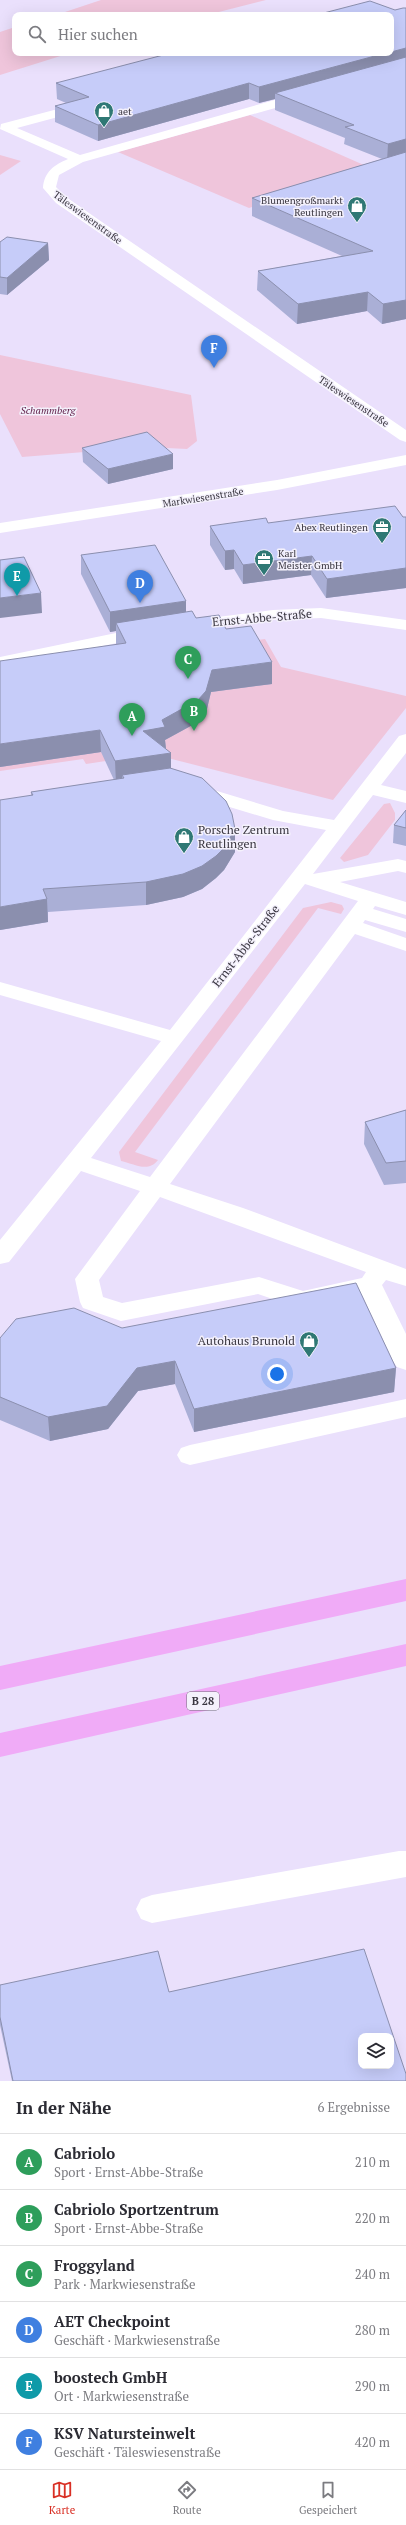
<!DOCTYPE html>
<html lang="de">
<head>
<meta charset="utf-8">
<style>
	:root { --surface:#fff; --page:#f7f7f7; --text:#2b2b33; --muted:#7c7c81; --line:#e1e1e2; --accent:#d93025 }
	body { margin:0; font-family:"PT Serif",serif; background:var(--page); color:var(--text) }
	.controls { position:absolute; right:12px; bottom:12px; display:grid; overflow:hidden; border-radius:8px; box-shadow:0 4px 16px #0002 }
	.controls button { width:36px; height:36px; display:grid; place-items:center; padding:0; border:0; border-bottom:1px solid var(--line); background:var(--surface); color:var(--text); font:20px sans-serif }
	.you { position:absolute; left:277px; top:1374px; width:14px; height:14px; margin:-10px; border:3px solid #fff; border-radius:50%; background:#1a73e8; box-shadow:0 0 0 6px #1a73e833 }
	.badge { display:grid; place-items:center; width:26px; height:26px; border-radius:50%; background:var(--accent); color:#fff; font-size:13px; font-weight:700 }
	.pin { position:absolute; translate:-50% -33px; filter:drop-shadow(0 1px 2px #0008) }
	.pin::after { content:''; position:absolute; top:21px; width:14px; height:12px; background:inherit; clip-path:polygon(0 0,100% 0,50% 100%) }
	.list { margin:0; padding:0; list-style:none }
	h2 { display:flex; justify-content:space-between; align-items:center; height:52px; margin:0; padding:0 16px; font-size:17px }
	h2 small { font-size:13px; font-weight:400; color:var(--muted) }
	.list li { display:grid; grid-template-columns:26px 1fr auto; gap:12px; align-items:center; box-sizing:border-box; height:56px; padding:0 16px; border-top:1px solid var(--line) }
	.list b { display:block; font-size:15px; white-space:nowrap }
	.list p { margin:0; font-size:13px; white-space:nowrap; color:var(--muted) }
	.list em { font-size:13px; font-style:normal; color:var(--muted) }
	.icon { flex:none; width:22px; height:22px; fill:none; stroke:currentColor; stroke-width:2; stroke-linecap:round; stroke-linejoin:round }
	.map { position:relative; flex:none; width:406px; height:2081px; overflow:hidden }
	.search { position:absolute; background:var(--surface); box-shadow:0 4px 16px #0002; left:12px; right:12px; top:12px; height:44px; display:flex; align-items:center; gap:10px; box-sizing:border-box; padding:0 14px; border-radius:8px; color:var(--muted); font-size:15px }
	.sheet { height:388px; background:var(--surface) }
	nav { display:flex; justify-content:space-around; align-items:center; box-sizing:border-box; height:56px; border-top:1px solid var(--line); background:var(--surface); font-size:11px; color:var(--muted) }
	nav a { display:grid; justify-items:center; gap:2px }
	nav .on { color:var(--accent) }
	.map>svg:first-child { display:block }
	.green { fill:#efc5db }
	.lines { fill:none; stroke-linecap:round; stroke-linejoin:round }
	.minor { fill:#fff; fill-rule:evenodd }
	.highway { fill:#f0abf7; fill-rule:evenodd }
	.wall { fill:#aaafd6 }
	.shaded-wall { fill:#8b8fae }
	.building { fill:#c6ccf9; stroke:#8b8fae; fill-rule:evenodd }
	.labels { text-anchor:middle; stroke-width:3; stroke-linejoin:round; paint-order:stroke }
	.far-poi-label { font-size:10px; fill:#393640; stroke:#f4f1fc; text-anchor:start }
	.far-street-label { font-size:10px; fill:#393640; stroke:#f4f1fc }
	.far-park-label { font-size:10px; font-style:italic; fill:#5d1b45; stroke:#f4f1fc }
	.shield { fill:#f4f1fc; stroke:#716e78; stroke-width:1 }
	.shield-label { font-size:11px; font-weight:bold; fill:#393640 }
	.street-label { font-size:12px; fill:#393640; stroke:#f4f1fc }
	.poi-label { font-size:12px; fill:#393640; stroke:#f4f1fc; text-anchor:start }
</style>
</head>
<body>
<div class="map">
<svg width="406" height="2081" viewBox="0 0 406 2081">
	<rect width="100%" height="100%" fill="#eae0fc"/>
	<path class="green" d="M101 0H266L207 15H56Z
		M15 27V53H70L0 75V32Z
		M250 115 373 169 249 208 118 152Z
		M0 155 21 161 0 175Z
		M0 355 191 395 197 441 187 449 147 447 22 457 0 414Z
		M265 639 281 667 406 696V708L333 800 152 754 86 764 83 759 0 771V676Z
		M390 803 395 813V820L368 855 344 862 340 858 384 804Z
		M331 902 342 905 344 909 341 914 318 908 135 1152 158 1160C148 1173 135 1164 121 1161L119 1152 303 908Z"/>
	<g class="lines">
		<path class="minor" d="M303 92 307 93V99L83 162 59 175 56 187 66 197 99 220 406 430V442L400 440 56 203 43 188C44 172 54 165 68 159L0 129 1 124 54 110 58 111 60 114 58 117 17 128 80 155Z
			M406 455V465L277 490 0 533V523L277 480Z
			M321 608 406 620V630L321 618 273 620 193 630 187 629 184 625 187 621 193 620 273 610Z
			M145 627 151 628 154 632 151 636 0 667V657Z
			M406 734V753L381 785 406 791V803L373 795 313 874 398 859 406 861V873L398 871 340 882 406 902V915L375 906 373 909 406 919V932L365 920 363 923 406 938V951L355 934 170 1184 243 1208 406 1269V1286L386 1280 382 1285 406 1334V1370L397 1367 393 1361 362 1295 302 1309 258 1294 121 1321 83 1308 80 1302 75 1279 140 1191 81 1171 9 1262 0 1264V1240L161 1041 0 995V982L170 1030 326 830 273 820 190 795 187 791 190 787 197 785 283 811 334 820 399 736ZM305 884 358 901 150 1177 91 1158ZM160 1197 366 1272 362 1278 303 1291 259 1277 122 1303 103 1297 99 1280Z
			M406 1399V1417L190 1465 181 1462 177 1455 181 1448 190 1445Z
			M399 1851H406V1877L152 1923 141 1919 136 1909 141 1899 152 1895Z"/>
		<path class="highway" d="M406 1579V1601L0 1690V1666Z
			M406 1644V1666L0 1757V1733Z"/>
	</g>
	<path class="wall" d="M406 8V319L382 324 367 311 297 324 257 290 258 271 342 256 252 216V198L382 159 344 144 345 138 275 110V99L259 103 249 99 98 141 55 122V106L66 103 57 99 56 83 395 10Z
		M0 242 48 243 49 260 7 295 0 294Z
		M82 448 173 469 108 484 83 462Z
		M406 517V588L326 598 311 575 243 584 234 569 225 570 210 545V526Z
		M81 555 196 618 226 629 272 662V684L211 692 206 713 198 722 165 740 166 749 171 769 235 829V852L224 870 216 878 202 889 183 897 146 905 48 912V922L0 930 31 795V792L114 780 101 752 0 767 116 644V631L110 632 81 574Z
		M406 810V846L393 843 394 825Z
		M406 1110V1183L384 1185 364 1144 365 1122Z
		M122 1328 396 1368 394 1392 194 1432 175 1384 138 1391 108 1429 50 1441 0 1420V1338Z
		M0 1985 169 1992 406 2081H12L0 2025Z"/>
	<path class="shaded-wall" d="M406 48V63L275 93V99L259 103V87L386 53H391V52Z
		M249 83V99L98 141V125Z
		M406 139V155L387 161 388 144Z
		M48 243 49 260 7 295V278Z
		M368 292 367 311 297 324 298 304Z
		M406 300V319L382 324 383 304Z
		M173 454V469L108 484V469Z
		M234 550V569L225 570V551Z
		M312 556 311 575 243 584V565Z
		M406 568V588L326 598 327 579Z
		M41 593 42 613 0 618V598Z
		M186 601V620L116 623V631L110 632V612Z
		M272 662V684L211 692 206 713 198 722 165 740 166 749 143 731 162 720 212 670Z
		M100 730 101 752 0 767V744Z
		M171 753V776L122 775V783H116L115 761Z
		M235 829V852L224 870 216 878 202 889 183 897 146 905V882Z
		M47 899 48 922 0 930V907Z
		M175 1361V1384L138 1391 108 1429 50 1441 48 1417 137 1368Z
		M396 1368 394 1392 194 1432V1409Z"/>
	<path class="building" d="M370 1 395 10 403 8H406V48L391 52V15H316Z
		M171 53H386L259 87 249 83 98 125 55 106 89 97 56 83Z
		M406 57V139L388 144 345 127 354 125 275 93Z
		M406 152V300L383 304 368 292 298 304 258 271 373 251 252 198Z
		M7 237 48 243 7 278 0 277V242Z
		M147 432 173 454 108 469 82 448Z
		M395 506 403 517H406V568L327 579 312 556 243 565 234 550 225 551 210 526 266 518 268 523Z
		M155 545 186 601 110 612 81 555Z
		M24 557 41 593 0 598V560Z
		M192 611 196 618 219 615 226 629 251 626 272 662 212 670 206 691 198 700 162 720 165 727 143 731 171 753 115 761 100 730 0 744V661L126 643 116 623Z
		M170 768 202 778 226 801 232 814 235 829 224 848 216 856 202 866 183 874 146 882 43 889 47 899 0 907V800L33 795 31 792 124 778 122 775Z
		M406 810V828L394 825Z
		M406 1110V1161L386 1163 365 1122Z
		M356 1283 396 1368 194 1409 175 1361 137 1368 107 1406 48 1417 0 1397V1338L16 1319 74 1308 122 1328Z
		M364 1949 406 2074V2081H13L0 2017V1985L158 1951 169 1992ZM361 2036H391V2066H361Z"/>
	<defs>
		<symbol id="shop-pin" viewBox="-11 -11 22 30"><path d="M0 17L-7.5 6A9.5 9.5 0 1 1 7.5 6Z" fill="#2f7874" stroke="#f4f1fc"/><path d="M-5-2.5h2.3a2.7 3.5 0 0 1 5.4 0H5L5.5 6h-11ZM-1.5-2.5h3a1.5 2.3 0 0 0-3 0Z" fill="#fff"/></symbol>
		<symbol id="office-pin" viewBox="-11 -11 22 30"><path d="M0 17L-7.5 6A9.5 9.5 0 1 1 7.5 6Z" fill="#2f7874" stroke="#f4f1fc"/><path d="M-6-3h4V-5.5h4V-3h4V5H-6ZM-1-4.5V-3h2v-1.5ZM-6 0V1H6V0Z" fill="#fff"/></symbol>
	</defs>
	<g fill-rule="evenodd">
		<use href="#shop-pin" x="93" y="100" width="22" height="30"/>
		<use href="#shop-pin" x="346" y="195" width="22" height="30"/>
		<use href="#office-pin" x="371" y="516" width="22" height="30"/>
		<use href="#office-pin" x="253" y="548" width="22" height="30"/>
		<use href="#shop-pin" x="173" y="826" width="22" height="30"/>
		<use href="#shop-pin" x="298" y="1330" width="22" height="30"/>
	</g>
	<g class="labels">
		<g class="far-poi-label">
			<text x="118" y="115">aet</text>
			<text x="343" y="204" text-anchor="end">Blumengroßmarkt<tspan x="343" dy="12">Reutlingen</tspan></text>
			<text x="368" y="531" text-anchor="end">Abex Reutlingen</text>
			<text x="278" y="557">Karl<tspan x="278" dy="12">Meister GmbH</tspan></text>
		</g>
		<g class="far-street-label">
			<text transform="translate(88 217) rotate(36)" y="4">Täleswiesenstraße</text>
			<text transform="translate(354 401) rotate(34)" y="4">Täleswiesenstraße</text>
			<text transform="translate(203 497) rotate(-9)" y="4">Markwiesenstraße</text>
		</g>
		<g class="far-park-label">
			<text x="48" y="414">Schammberg</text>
		</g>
		<rect class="shield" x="187" y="1692" width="32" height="18" rx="3"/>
		<g class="shield-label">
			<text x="203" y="1705">B 28</text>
		</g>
		<g class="street-label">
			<text transform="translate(262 618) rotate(-5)" y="4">Ernst-Abbe-Straße</text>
			<text transform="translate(246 946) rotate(-52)" y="4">Ernst-Abbe-Straße</text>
		</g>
		<g class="poi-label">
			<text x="198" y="834">Porsche Zentrum<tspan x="198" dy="14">Reutlingen</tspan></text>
			<text x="295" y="1345" text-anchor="end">Autohaus Brunold</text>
		</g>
	</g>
</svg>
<div class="controls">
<button><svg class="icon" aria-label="layers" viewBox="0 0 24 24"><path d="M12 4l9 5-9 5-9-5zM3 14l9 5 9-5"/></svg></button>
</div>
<div class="you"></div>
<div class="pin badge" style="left:132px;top:736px;background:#2e9e5b">A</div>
<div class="pin badge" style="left:194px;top:731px;background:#2e9e5b">B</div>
<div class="pin badge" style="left:188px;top:679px;background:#2e9e5b">C</div>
<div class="pin badge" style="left:140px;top:603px;background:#3f7fe0">D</div>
<div class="pin badge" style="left:17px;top:596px;background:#0f9aa8">E</div>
<div class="pin badge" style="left:214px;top:368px;background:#3f7fe0">F</div>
<div class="search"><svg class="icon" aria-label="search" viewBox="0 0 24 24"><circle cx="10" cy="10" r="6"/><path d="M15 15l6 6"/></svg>Hier suchen</div>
</div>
<section class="sheet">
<h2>In der Nähe<small>6 Ergebnisse</small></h2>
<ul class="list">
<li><span class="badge" style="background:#2e9e5b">A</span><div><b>Cabriolo</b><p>Sport · Ernst-Abbe-Straße</p></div><em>210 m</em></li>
<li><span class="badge" style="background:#2e9e5b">B</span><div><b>Cabriolo Sportzentrum</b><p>Sport · Ernst-Abbe-Straße</p></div><em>220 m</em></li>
<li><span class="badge" style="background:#2e9e5b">C</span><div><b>Froggyland</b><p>Park · Markwiesenstraße</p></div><em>240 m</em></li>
<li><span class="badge" style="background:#3f7fe0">D</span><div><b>AET Checkpoint</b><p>Geschäft · Markwiesenstraße</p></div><em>280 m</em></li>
<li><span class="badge" style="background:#0f9aa8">E</span><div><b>boostech GmbH</b><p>Ort · Markwiesenstraße</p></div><em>290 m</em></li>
<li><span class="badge" style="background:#3f7fe0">F</span><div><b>KSV Natursteinwelt</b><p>Geschäft · Täleswiesenstraße</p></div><em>420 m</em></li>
</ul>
</section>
<nav>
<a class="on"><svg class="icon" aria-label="map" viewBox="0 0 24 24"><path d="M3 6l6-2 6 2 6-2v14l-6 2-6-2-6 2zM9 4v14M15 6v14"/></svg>Karte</a>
<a><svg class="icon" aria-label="directions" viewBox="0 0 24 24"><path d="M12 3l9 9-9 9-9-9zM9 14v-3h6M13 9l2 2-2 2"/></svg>Route</a>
<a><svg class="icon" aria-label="saved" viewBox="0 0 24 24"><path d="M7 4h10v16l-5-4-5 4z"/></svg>Gespeichert</a>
</nav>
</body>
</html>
